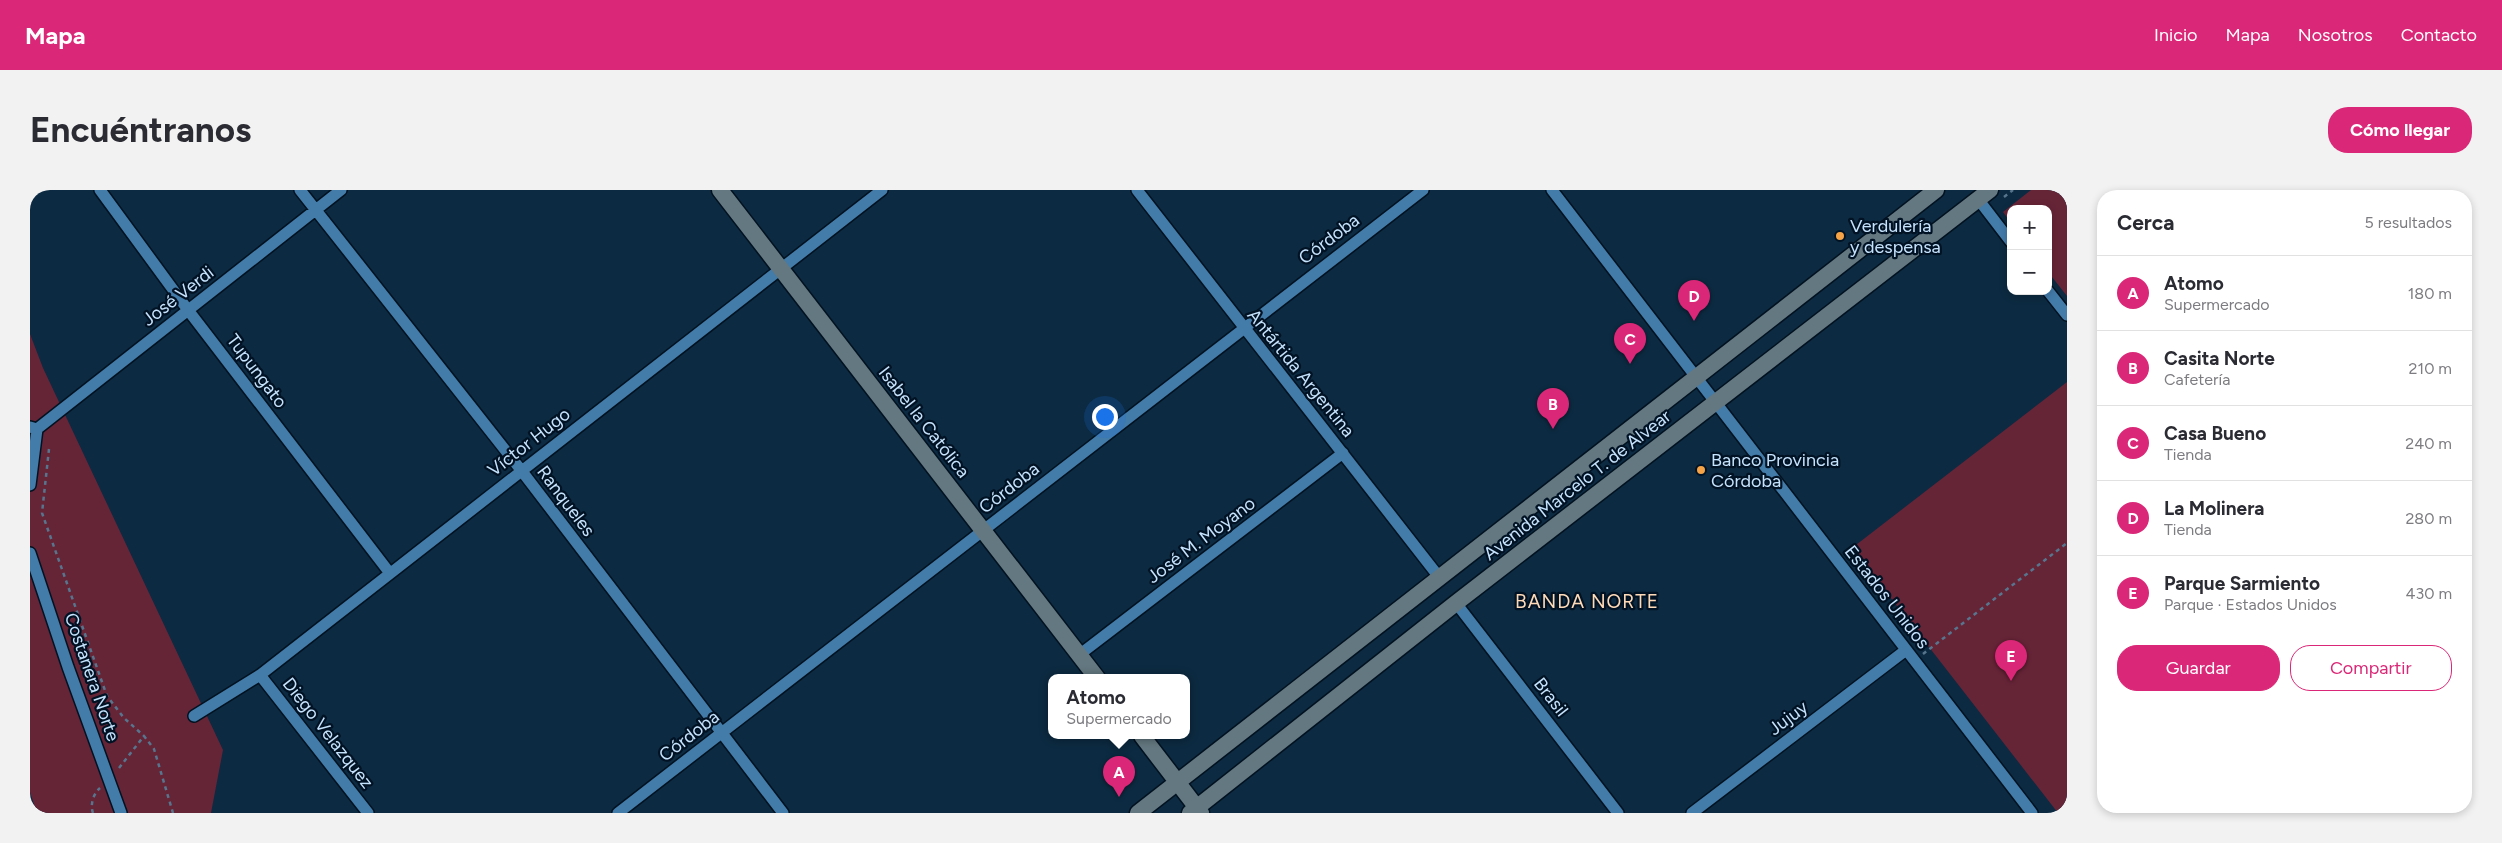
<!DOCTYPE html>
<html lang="es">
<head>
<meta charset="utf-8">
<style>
	:root { --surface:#fff; --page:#f2f2f3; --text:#2b2b33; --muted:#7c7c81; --line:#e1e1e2; --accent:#db2777 }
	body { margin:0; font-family:Figtree,sans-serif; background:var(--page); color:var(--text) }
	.controls { position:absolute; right:15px; top:15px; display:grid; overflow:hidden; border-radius:10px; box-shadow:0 2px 8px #0003 }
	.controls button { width:45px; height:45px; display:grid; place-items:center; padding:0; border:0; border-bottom:1px solid var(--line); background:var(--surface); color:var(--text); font:25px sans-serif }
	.you { position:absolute; left:1074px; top:226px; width:18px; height:18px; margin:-12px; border:4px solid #fff; border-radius:50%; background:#1a73e8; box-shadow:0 0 0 8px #1a73e833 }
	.badge { display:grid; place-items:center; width:32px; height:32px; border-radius:50%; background:var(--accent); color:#fff; font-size:16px; font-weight:700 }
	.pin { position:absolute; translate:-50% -41px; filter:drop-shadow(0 1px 2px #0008) }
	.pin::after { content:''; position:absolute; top:26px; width:18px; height:15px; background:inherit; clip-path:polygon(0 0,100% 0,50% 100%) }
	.popup { position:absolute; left:1018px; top:484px; width:142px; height:65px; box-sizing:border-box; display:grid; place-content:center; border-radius:10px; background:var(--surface); filter:drop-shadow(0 1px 4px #0005); font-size:16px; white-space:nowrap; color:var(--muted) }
	.popup b { font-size:19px; color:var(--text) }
	.popup::after { content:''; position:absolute; left:50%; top:100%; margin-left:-10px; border:10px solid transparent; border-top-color:var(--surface) }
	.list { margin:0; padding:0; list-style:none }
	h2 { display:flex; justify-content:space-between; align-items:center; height:65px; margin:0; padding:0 20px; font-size:21px }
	h2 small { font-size:16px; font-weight:400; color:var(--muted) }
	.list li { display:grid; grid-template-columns:32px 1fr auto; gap:15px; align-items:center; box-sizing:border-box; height:75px; padding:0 20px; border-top:1px solid var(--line) }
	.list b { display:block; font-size:19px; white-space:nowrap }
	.list p { margin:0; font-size:16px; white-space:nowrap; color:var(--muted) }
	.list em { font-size:16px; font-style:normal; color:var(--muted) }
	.actions { display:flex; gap:10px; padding:15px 20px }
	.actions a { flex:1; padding:11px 0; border:1px solid var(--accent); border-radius:20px; text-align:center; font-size:18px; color:var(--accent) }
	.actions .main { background:var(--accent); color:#fff }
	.map { position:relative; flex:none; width:2037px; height:623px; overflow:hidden; border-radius:20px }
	header { display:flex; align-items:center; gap:30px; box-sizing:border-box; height:70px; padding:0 25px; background:var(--accent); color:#fff }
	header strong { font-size:24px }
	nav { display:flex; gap:28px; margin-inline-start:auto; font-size:18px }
	.intro { display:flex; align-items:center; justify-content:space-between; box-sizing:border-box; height:120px; padding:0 30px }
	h1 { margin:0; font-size:35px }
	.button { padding:12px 22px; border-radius:20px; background:var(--accent); color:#fff; font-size:18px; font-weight:700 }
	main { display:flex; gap:30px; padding:0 30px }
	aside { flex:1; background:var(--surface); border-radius:20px; box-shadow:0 2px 8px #0003 }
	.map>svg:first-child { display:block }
	.green { fill:#662437 }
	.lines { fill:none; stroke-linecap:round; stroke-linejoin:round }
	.minor-casing { stroke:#021220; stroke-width:14 }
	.secondary-casing { stroke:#021220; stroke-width:19 }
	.path { stroke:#57758d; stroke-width:2.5; stroke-dasharray:4 4; stroke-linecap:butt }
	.minor { stroke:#437ba9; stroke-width:11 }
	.secondary { stroke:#647881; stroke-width:16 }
	.poi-dot { fill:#f5a346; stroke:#001223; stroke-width:2 }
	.labels { text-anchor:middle; stroke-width:4.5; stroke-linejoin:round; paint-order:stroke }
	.poi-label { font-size:18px; fill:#c6e3fd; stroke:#001223; text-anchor:start }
	.street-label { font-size:18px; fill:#c6e3fd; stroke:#001223 }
	.neighbourhood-label { font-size:19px; letter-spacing:1px; fill:#fedab8; stroke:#001223 }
</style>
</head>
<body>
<header>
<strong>Mapa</strong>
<nav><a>Inicio</a><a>Mapa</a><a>Nosotros</a><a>Contacto</a></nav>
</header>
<div class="intro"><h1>Encuéntranos</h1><a class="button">Cómo llegar</a></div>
<main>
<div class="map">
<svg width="2037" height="623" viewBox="0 0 2037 623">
	<rect width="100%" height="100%" fill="#0c2a41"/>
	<path class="green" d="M2001 0H2037V106L2018 82V19H1981V33L1973 22Z
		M0 144 13 178 193 560 181 623H7L0 602Z
		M2037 192V623H2028L1822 358Z"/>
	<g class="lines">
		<defs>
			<path id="minor" d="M70 0 158 120 359 382
				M270 0 491 280 753 623
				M1107 0 1409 387
				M1522 0 2002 623
				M1948 9 1981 52
				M2018 101 2037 125
				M0 237 7 239 0 295
				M7 239 311 0
				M0 363 38 477 91 623
				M1426 413 1588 623
				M1049 465 1313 263
				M230 485 338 623
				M164 526 230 485 852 0
				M588 623 1393 0
				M1662 623 1876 460"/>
			<path id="secondary" d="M690 0 1067 488
				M1112 546 1171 623
				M1108 623 1906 0
				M1160 623 1426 413 1960 0"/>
		</defs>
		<use href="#minor" class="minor-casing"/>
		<use href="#secondary" class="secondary-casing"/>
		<path class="path" d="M1974 7 1983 0
			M19 259 12 323 77 506 94 528 114 546
			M1893 464 2037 353
			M89 578 114 546 124 559 143 623
			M63 623C60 615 63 604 70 598"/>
		<use href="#minor" class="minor"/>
		<use href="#secondary" class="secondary"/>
	</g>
	<g class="poi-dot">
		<circle cx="1810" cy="46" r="5"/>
		<circle cx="1671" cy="280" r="5"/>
	</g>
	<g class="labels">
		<g class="poi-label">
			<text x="1820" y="42">Verdulería<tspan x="1820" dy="21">y despensa</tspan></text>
			<text x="1681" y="276">Banco Provincia<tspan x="1681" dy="21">Córdoba</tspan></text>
		</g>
		<g class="street-label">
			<text transform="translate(1299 49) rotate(-37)" y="6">Córdoba</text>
			<text transform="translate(148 106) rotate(-38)" y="6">José Verdi</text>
			<text transform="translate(227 181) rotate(53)" y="6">Tupungato</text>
			<text transform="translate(1271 183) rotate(51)" y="6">Antártida Argentina</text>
			<text transform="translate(894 232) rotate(52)" y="6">Isabel la Católica</text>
			<text transform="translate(499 252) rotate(-38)" y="6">Víctor Hugo</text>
			<text transform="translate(1547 295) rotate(-38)" y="6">Avenida Marcelo T. de Alvear</text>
			<text transform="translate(979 298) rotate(-38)" y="6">Córdoba</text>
			<text transform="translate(536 311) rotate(53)" y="6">Ranqueles</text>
			<text transform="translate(1171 350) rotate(-37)" y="6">José M. Moyano</text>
			<text transform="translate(1857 407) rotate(52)" y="6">Estados Unidos</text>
			<text transform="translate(62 487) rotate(71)" y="6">Costanera Norte</text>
			<text transform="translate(1521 507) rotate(52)" y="6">Brasil</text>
			<text transform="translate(1758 528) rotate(-37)" y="6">Jujuy</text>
			<text transform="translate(298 543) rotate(52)" y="6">Diego Velazquez</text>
			<text transform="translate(659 546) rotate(-38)" y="6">Córdoba</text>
		</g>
		<g class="neighbourhood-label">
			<text x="1557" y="418">BANDA NORTE</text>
		</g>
	</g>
</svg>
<div class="controls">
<button>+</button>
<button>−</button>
</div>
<div class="you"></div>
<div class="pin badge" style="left:1089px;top:607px">A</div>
<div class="popup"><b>Atomo</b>Supermercado</div>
<div class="pin badge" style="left:1523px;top:239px">B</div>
<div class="pin badge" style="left:1600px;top:174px">C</div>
<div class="pin badge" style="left:1664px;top:131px">D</div>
<div class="pin badge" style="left:1981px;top:491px">E</div>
</div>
<aside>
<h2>Cerca<small>5 resultados</small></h2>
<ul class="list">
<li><span class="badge">A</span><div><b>Atomo</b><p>Supermercado</p></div><em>180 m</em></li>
<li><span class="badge">B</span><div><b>Casita Norte</b><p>Cafetería</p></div><em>210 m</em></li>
<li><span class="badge">C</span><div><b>Casa Bueno</b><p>Tienda</p></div><em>240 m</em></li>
<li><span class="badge">D</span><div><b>La Molinera</b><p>Tienda</p></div><em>280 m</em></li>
<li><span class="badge">E</span><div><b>Parque Sarmiento</b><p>Parque · Estados Unidos</p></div><em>430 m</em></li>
</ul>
<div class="actions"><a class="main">Guardar</a><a>Compartir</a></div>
</aside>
</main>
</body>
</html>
